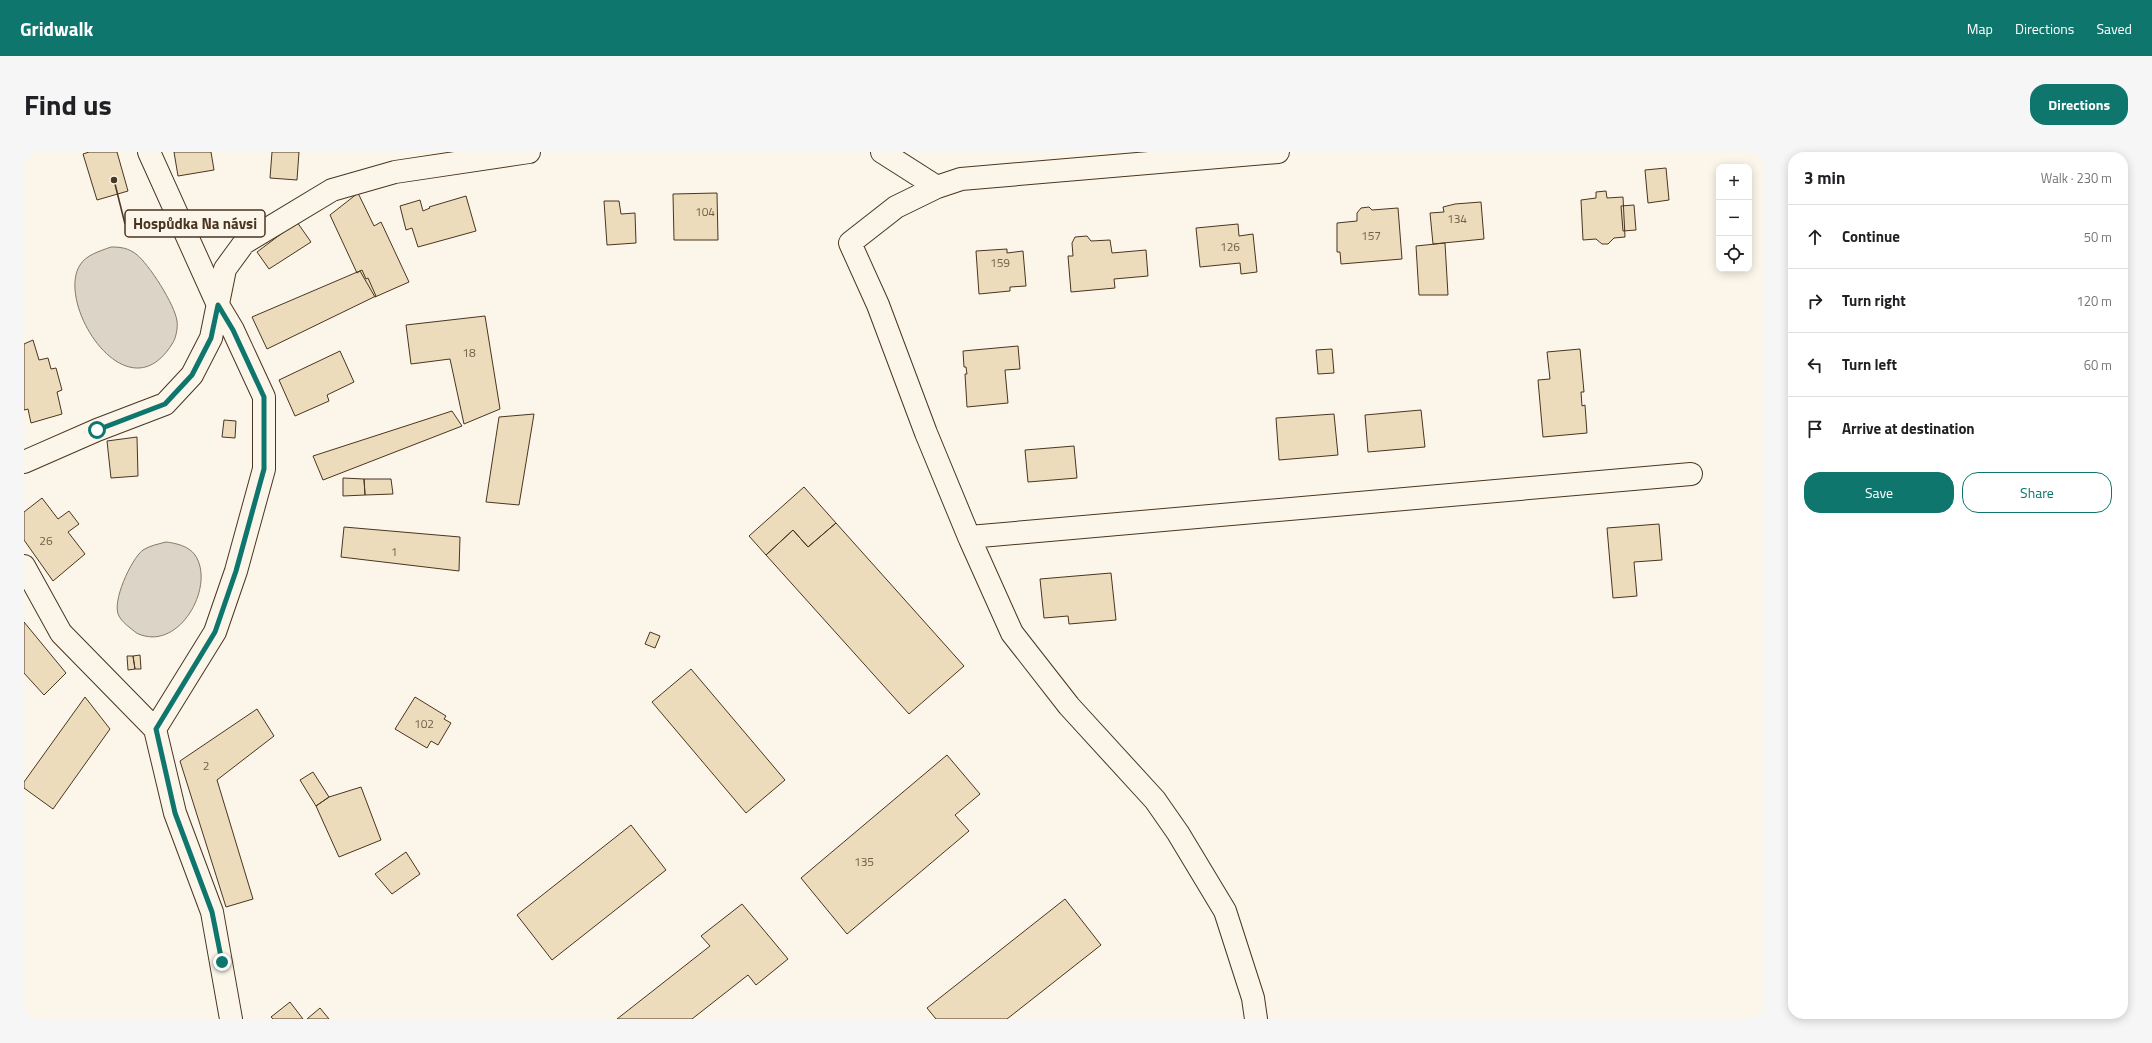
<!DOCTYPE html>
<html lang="en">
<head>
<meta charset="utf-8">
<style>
	:root { --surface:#fff; --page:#f6f6f6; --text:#202124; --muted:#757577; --line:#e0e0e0; --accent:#0f766e }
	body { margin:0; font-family:"Titillium Web",sans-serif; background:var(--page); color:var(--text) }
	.controls { position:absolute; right:12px; top:12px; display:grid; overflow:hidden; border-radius:8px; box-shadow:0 2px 10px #0003 }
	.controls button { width:36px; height:36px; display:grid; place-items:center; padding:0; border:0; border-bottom:1px solid var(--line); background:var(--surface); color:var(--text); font:20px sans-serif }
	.stop { position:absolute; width:12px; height:12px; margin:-9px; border:3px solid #0f766e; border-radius:50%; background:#fff }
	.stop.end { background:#0f766e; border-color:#fff; box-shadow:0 1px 4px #0008 }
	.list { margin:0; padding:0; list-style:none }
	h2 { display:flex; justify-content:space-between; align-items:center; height:52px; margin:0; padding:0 16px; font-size:17px }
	h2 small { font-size:13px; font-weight:400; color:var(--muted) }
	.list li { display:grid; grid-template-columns:26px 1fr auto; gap:12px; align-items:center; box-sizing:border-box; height:64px; padding:0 16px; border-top:1px solid var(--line) }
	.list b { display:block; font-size:15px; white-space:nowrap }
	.list em { font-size:13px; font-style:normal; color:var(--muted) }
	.actions { display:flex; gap:8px; padding:12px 16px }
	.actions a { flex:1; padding:9px 0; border:1px solid var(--accent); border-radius:16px; text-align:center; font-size:14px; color:var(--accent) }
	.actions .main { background:var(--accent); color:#fff }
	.icon { flex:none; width:22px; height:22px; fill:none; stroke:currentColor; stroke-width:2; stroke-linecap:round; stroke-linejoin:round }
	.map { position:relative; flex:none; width:1740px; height:867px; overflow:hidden; border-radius:16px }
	header { display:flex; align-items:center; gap:24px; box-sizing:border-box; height:56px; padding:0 20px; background:var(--accent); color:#fff }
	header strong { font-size:19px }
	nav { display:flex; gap:22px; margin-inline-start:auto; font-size:14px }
	.intro { display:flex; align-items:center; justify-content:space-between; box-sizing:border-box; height:96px; padding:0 24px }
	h1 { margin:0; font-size:28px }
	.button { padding:10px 18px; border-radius:16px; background:var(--accent); color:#fff; font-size:14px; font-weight:700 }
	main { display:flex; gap:24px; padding:0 24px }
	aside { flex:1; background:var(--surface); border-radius:16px; box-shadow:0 2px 10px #0003 }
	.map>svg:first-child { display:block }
	.water { fill:#dcd4c6; stroke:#887966 }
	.building { fill:#ecdcbc; stroke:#4a3520 }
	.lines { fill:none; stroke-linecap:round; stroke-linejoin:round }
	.minor-casing { stroke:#4a3520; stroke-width:24 }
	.minor { stroke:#fbf6e9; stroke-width:22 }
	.route { stroke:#0f766e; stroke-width:5 }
	.labels { text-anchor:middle; stroke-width:3; stroke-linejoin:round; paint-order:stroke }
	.number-label { font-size:12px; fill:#725f47 }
	.leader { fill:none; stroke:#4a3520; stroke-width:1.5 }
	.callout-dot { fill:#4a3520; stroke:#fbf6e9; stroke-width:1.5 }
	.callout { fill:#fbf6e9; stroke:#4a3520; stroke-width:1.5 }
	.callout-label { font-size:15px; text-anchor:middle; font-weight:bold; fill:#4a3520 }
</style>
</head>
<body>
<header>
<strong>Gridwalk</strong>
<nav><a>Map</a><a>Directions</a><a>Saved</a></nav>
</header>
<div class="intro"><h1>Find us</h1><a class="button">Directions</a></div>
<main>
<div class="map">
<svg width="1740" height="867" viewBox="0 0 1740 867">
	<rect width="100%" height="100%" fill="#fbf6e9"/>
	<path class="water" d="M87 95C97 95 104 96 112 102 125 112 151 153 153 169 154 175 152 187 148 192 103 265 31 152 56 113 62 103 76 99 87 95Z
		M142 390C151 391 165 394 171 403 191 432 159 493 121 484 117 483 113 482 110 479 105 475 98 470 95 464 87 451 107 407 119 398 125 394 134 392 142 390Z"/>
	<path class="building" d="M65 0H93L104 39 73 48 59 2Z
		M150 0H187L190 18 154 24Z
		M248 0H275L273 28 246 26Z
		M1642 16 1645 48 1624 51 1621 18Z
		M1582 39 1583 46 1599 45 1601 85 1590 86 1584 92H1578L1572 87 1559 88 1557 48 1572 46V40Z
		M334 41 350 74 357 70 385 130 351 145 336 119 333 121 306 63Z
		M693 41 694 88H650L649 42Z
		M442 44 452 79 394 95 388 76 382 78 376 54 396 48 399 59 406 56 405 55Z
		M580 49H595L597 62 611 61 612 91 583 93Z
		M1457 50 1460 87 1409 92 1406 61 1420 60 1419 55 1431 52Z
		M1610 53 1612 78 1599 79 1597 54Z
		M1345 55 1348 58 1374 56 1378 107 1317 112 1316 100H1313V71L1333 69V61L1337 56Z
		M273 70 287 90 245 117 233 100Z
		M1214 72 1215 84 1229 82 1233 120 1217 122 1216 111 1176 115 1172 76Z
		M1063 84 1067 89 1086 88 1088 101 1122 98 1124 124 1090 127 1091 136 1047 140 1044 104H1049L1048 91 1051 85Z
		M1421 91 1424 143H1395L1392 94Z
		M983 97V101L999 99 1002 134 986 135V139L955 142 952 99Z
		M338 118 342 127 344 126 352 144 243 197 228 165Z
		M461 164 476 257 440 272 426 207 387 212 382 173Z
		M9 188 15 208 24 206 27 217 32 216 38 238 33 240 38 262 7 271 4 257 0 258V192Z
		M994 194 996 217 981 218 984 251 943 255 941 222H943L942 215H940L939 199Z
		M1308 197 1310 221 1294 222 1292 198Z
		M1556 197 1560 240H1557L1558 254 1561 253 1563 281 1519 285 1514 228 1526 227 1523 200Z
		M316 199 330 230 303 243 305 249 271 264 255 228Z
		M1397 258 1401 295 1344 300 1341 263Z
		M428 259 438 274 299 328 289 304Z
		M510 262 495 353 462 350 475 265Z
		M1310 262 1314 303 1255 308 1252 266Z
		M200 268 212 269 211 286 198 285Z
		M113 285 114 324 87 326 83 289Z
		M1050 294 1053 326 1004 330 1001 298Z
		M319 326 340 327 341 343 319 344Z
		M340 327H367L369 342 341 343Z
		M780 335 812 371 784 395 769 378 742 403 725 384Z
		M18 346 34 367 45 359 55 372 44 380 61 402 29 429 0 388V360Z
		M812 371 940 514 885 562 742 403 769 378 784 395Z
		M1635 372 1638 408 1610 410 1613 444 1589 446 1583 376Z
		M320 375 436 385 435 419 317 405Z
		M1087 421 1092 468 1045 472 1044 464 1020 466 1016 427Z
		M0 470 42 521 20 543 0 521Z
		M626 480 636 484 631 496 621 492Z
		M116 503 117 517H111L109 504Z
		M103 504H109L111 517 104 518Z
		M667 517 761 628 722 661 628 550Z
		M61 545 86 577 29 657 0 636V630Z
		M391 545 422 564 420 567 427 571 414 593 407 589 403 596 371 577Z
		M233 557 250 584 193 628 229 747 202 755 156 609Z
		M923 603 956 642 931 663 945 679 823 782 777 726Z
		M289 620 305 645 292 654 276 628Z
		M337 635 357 688 315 705 292 654 305 645Z
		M607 673 642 718 528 808 493 763Z
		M382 700 396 722 368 742 351 722Z
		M1041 747 1077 793 983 867H912L903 856Z
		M718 752 764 807 732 833 724 823 668 867H593L686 794 677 784Z
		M266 850 279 867H249L247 865Z
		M296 856 305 867H283Z"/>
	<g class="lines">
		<defs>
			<path id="minor" d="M125 0 194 153 209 178 240 245V317L212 419 191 480 131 577
				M858 0 913 35
				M0 310 73 278 141 252 168 223 187 186 201 117 220 91 308 38 371 20 505 0
				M945 385 1667 322
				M0 414 37 481 131 577 151 661 188 760 207 867
				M1232 867 1229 846 1201 759 1154 681 1131 648 1045 554 988 481 945 385 902 281 854 153 826 91 872 55 913 35 937 27 1254 0"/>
		</defs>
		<use href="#minor" class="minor-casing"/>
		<use href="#minor" class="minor"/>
	</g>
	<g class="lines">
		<path class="route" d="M73 278 141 252 168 223 187 186 194 153 209 178 240 245V317L212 419 191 480 132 577 151 661 188 760 198 810"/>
	</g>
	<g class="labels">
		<g class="number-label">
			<text x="681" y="64">104</text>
			<text x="1433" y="71">134</text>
			<text x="1347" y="88">157</text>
			<text x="1206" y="99">126</text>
			<text x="976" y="115">159</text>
			<text x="445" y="205">18</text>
			<text x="22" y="393">26</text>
			<text x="370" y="404">1</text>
			<text x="400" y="576">102</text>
			<text x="182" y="618">2</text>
			<text x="840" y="714">135</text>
		</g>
	</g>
	<path class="leader" d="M90 28L101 72"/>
	<circle class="callout-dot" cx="90" cy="28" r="4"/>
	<rect class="callout" x="101" y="58" width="140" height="27" rx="4"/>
	<g class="callout-label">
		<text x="171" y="77">Hospůdka Na návsi</text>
	</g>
</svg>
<div class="controls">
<button>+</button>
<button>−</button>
<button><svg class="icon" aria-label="locate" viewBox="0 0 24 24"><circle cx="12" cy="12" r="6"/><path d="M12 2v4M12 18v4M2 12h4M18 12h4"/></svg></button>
</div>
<div class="stop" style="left:73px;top:278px"></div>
<div class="stop end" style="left:198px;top:810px"></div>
</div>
<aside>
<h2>3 min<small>Walk · 230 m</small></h2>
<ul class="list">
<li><svg class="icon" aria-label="ahead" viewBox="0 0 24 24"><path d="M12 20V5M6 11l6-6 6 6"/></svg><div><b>Continue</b></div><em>50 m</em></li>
<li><svg class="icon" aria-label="right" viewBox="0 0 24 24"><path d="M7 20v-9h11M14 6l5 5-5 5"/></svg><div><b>Turn right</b></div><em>120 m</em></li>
<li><svg class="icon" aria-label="left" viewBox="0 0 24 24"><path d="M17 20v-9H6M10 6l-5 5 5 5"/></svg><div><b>Turn left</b></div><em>60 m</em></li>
<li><svg class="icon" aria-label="arrive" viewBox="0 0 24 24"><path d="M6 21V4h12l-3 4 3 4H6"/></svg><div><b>Arrive at destination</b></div></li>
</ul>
<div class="actions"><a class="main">Save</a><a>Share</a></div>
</aside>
</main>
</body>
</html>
